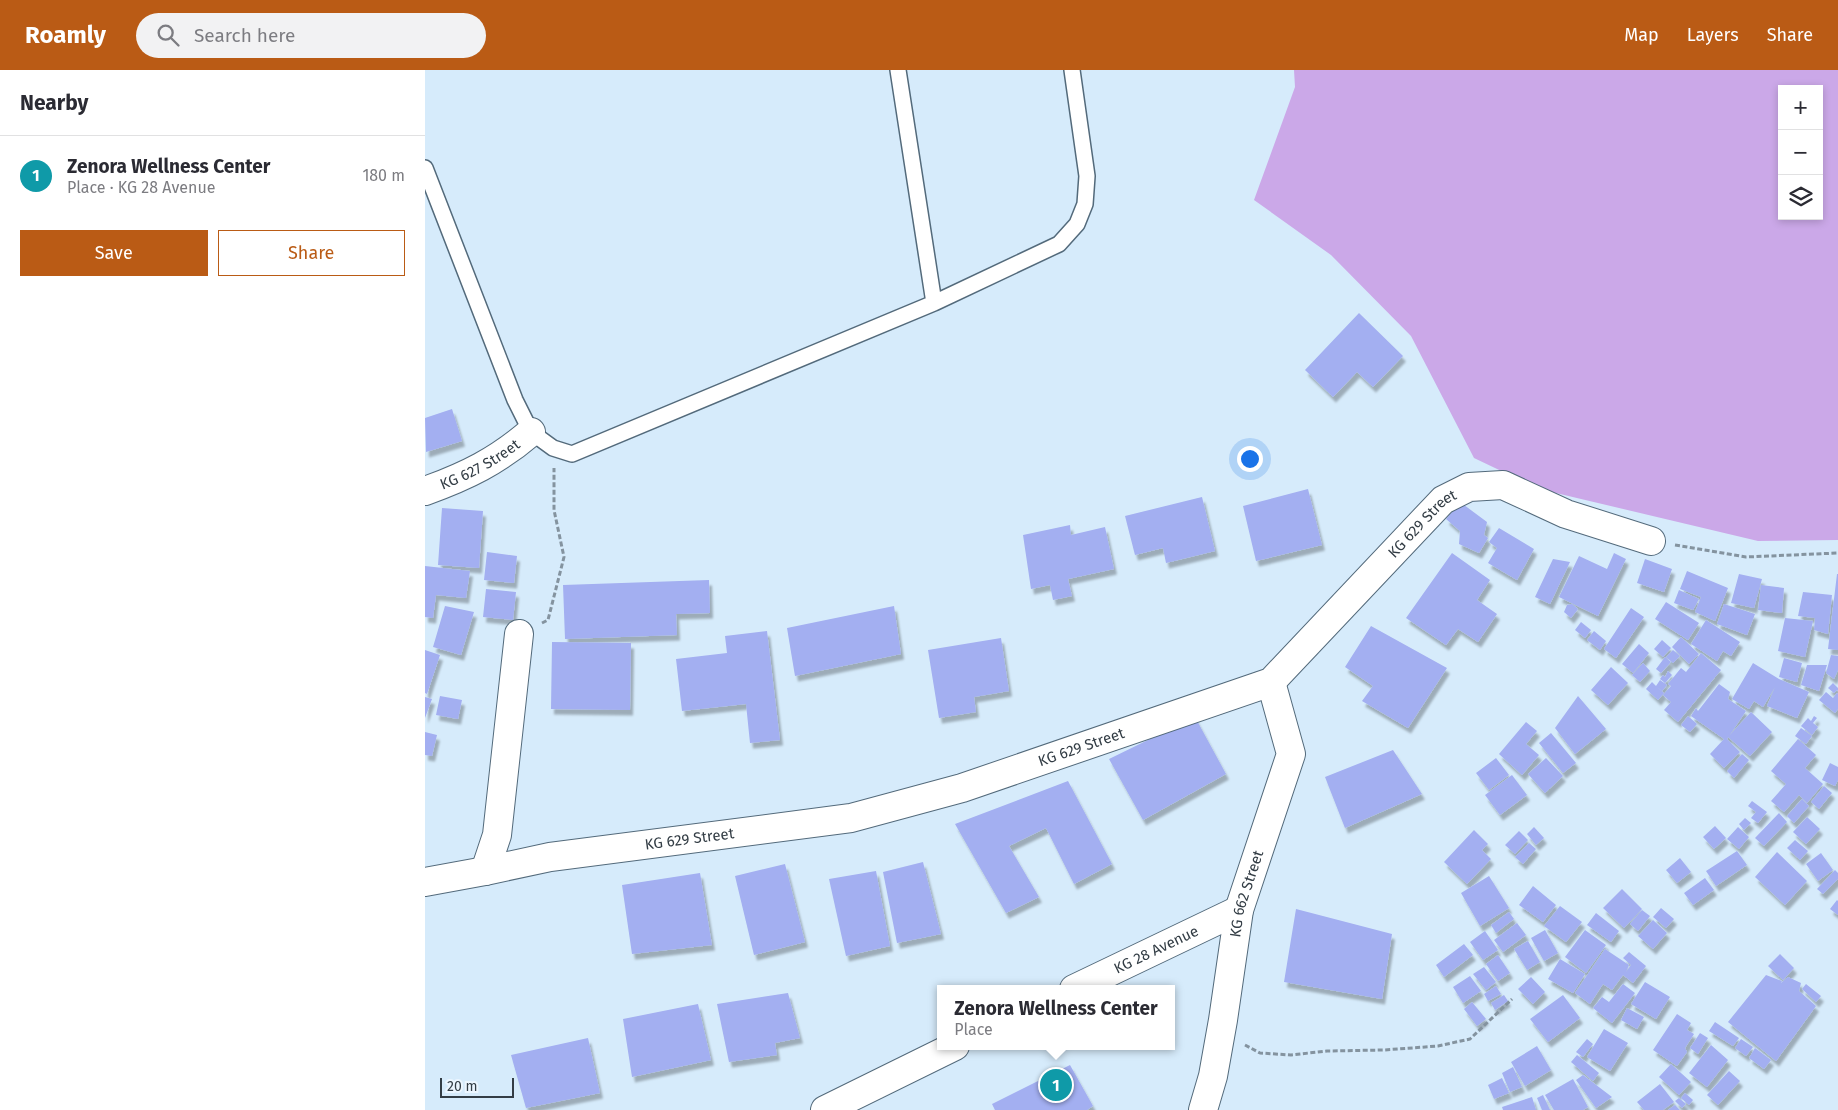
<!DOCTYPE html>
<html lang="en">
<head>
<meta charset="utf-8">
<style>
	:root { --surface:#fff; --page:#f2f2f3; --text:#2b2b33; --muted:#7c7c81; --line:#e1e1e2; --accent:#ba5b15 }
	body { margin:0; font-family:"Fira Sans",sans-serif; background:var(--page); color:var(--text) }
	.controls { position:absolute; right:15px; top:15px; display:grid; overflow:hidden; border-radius:0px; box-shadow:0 2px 8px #0003 }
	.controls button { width:45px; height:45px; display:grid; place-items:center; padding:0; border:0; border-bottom:1px solid var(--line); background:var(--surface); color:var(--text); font:25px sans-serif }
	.scale { position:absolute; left:15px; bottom:12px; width:74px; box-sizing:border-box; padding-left:5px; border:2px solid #333d45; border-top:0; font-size:14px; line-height:18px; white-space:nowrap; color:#333d45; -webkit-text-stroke:4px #ecf6ff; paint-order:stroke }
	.you { position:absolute; left:824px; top:388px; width:18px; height:18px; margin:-12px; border:4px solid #fff; border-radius:50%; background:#1a73e8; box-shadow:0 0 0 8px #1a73e833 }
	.badge { display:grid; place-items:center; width:32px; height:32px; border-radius:50%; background:var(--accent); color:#fff; font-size:16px; font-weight:700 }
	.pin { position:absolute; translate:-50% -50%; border:2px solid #fff; box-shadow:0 1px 5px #0006 }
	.popup { position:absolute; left:512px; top:915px; width:238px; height:65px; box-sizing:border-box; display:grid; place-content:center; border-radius:0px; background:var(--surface); filter:drop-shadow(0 1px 4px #0005); font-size:16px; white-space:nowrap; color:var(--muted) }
	.popup b { font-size:19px; color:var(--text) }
	.popup::after { content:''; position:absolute; left:50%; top:100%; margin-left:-10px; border:10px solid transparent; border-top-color:var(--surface) }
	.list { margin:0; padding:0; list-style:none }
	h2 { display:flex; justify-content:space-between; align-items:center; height:65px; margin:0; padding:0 20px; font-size:21px }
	h2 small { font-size:16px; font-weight:400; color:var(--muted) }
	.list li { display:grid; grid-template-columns:32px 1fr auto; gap:15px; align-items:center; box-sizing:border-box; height:80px; padding:0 20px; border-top:1px solid var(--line) }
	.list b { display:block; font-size:19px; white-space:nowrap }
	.list p { margin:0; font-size:16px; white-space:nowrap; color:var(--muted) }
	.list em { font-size:16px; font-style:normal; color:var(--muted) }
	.actions { display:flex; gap:10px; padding:15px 20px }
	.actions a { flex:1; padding:11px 0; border:1px solid var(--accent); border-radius:0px; text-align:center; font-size:18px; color:var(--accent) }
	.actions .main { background:var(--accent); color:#fff }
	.icon { flex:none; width:28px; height:28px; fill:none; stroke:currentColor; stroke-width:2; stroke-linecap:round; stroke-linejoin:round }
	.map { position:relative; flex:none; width:1413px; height:1040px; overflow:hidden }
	header { display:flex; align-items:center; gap:30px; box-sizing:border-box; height:70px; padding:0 25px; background:var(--accent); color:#fff }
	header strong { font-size:24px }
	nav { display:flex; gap:28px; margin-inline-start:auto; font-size:18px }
	.search { width:350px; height:45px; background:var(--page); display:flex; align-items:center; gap:12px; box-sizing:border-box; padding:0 18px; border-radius:28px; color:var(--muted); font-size:19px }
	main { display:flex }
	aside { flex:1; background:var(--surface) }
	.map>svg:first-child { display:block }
	.green { fill:#cba8e8; fill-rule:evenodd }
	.building { fill:#a3aff1; filter:url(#shadow) }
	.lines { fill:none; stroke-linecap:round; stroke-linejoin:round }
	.service-casing { stroke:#536a7b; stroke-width:18 }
	.minor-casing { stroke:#536a7b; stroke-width:30 }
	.path { stroke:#84939f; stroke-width:3; stroke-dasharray:5 2.5; stroke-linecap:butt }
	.service { stroke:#fff; stroke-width:15 }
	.minor { stroke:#fff; stroke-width:28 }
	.labels { text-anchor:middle; stroke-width:5; stroke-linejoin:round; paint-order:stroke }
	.street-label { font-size:15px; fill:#333d45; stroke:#ecf6ff }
</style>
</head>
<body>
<header>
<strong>Roamly</strong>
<div class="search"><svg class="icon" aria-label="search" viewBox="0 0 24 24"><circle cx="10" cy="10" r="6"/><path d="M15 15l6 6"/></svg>Search here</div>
<nav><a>Map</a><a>Layers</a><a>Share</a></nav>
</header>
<main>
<aside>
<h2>Nearby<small></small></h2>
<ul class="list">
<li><span class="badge" style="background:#0f9aa8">1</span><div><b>Zenora Wellness Center</b><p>Place · KG 28 Avenue</p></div><em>180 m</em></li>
</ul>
<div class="actions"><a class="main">Save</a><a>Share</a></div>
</aside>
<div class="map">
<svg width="1413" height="1040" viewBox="0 0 1413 1040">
	<defs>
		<filter id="shadow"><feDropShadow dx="3" dy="5.5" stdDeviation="1" flood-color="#0004"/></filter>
	</defs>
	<rect width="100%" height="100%" fill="#d6ebfb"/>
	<path class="green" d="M869 0H1413V470L1333 471 1114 419 1049 388 986 266 906 185 829 130 870 17ZM1357 19H1394V146H1357Z"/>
	<path class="building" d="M934 243 978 286 948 317 932 302 908 327 880 300Z
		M27 339 37 371 1 382 0 348Z
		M883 419 897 475 831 491 818 436Z
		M777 427 790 481 741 493 738 478 710 485 700 446Z
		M1035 432 1062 452 1059 465 1063 468 1054 483 1034 474 1035 461 1021 449Z
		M17 438 58 441 54 498 13 495Z
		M645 455 646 465 680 457 689 499 643 509 647 526 628 530 625 515 606 519 598 465Z
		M1074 458 1109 479 1092 510 1063 493 1072 478 1064 472Z
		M62 482 92 486 89 513 59 510Z
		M1027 483 1065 510 1052 530 1072 544 1053 572 1033 559 1021 575 981 548Z
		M1189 483 1201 489 1173 546 1134 527 1154 486 1182 499Z
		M1128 489 1145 492 1125 534 1110 527Z
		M1220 489 1247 499 1239 522 1212 513Z
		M0 496 45 501 41 528 11 525 8 548 0 547Z
		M1262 501 1303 518 1290 551 1270 542 1276 527 1255 519Z
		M1314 504 1337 509 1329 538 1306 533Z
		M1412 504H1413V580L1403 579Z
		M284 510 285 543 251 544 252 565 140 569 138 515Z
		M1336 515 1359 518 1357 543 1333 540Z
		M61 519 91 522 88 550 58 547Z
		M1254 520 1274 529 1268 540 1249 533Z
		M1378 522 1407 525 1403 564 1389 560 1390 548 1373 546Z
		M1241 532 1274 553 1263 570 1230 549Z
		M1147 534 1153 539 1146 548 1139 542 1142 535Z
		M1299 534 1330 544 1322 565 1292 554Z
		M20 536 49 542 36 585 8 577Z
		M469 536 476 584 370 606 362 558Z
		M1206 538 1219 547 1191 588 1179 579Z
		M1360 548 1388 551 1380 587 1353 581Z
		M1281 550 1315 572 1306 586 1298 581 1292 591 1266 574Z
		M1156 552 1166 560 1160 568 1150 560Z
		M946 556 1022 598 983 658 937 631 948 616 920 597Z
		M342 561 355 670 325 673 321 634 257 641 251 589 302 583 300 566Z
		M1169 561 1181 571 1175 580 1162 570Z
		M1256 567 1274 584 1264 594 1247 577Z
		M576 568 584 621 549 627 551 642 514 648 503 580Z
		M1237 570 1246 578 1238 587 1229 579Z
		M127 572 206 573 205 640 126 639Z
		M1214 574 1224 583 1208 603 1197 594Z
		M0 580 15 585 2 624 0 623Z
		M1248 580 1255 586 1248 593 1241 587Z
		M1276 583 1296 600 1253 652 1239 640 1246 632 1238 625 1246 616 1243 614 1256 598 1261 602Z
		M1406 585 1413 586V600L1409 609 1401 603Z
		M1240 587 1246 592 1236 603 1231 599Z
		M1359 588 1377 593 1372 612 1354 607Z
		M1218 593 1225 601 1215 612 1207 605Z
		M1328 593 1354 609 1384 622 1372 648 1342 636 1350 617 1338 637 1329 631 1324 639 1307 629Z
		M1382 595H1402L1394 621 1376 615Z
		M1186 597 1203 613 1183 635 1166 620Z
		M1243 601 1247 605 1240 613 1235 609 1238 605 1240 607Z
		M1235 610 1242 615 1237 621 1232 617 1239 623 1233 630 1221 619 1227 612 1231 616Z
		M1408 613 1413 618V621L1412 620 1409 623 1403 618Z
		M1294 614 1305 622 1303 629 1321 641 1302 669 1315 682 1299 698 1285 684 1299 669 1266 646 1271 638 1273 641Z
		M1401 622 1408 628 1412 623 1413 624V639L1410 643 1394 630Z
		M15 626 37 630 33 649 11 645Z
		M1153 626 1181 659 1150 684 1130 658Z
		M0 627 7 629 0 648Z
		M1326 642 1347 662 1325 686 1303 667Z
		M1263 646 1272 654 1265 662 1256 655Z
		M1389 646 1392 648 1388 653 1393 657 1387 665 1376 656 1383 648 1386 651Z
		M770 647 801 704 718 750 684 689Z
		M1101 652 1112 661 1101 674 1114 685 1097 705 1074 684Z
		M1376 658 1387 666 1381 674 1370 666Z
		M0 662 12 665 7 686 0 685Z
		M1126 663 1151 693 1138 703 1114 673Z
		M1373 669 1391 685 1380 698 1398 714 1382 733 1374 725 1359 742 1346 731 1361 714 1346 701Z
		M968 680 997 724 920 758 900 707Z
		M1317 684 1324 690 1309 708 1302 701Z
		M1071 688 1084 705 1064 720 1051 703Z
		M1121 688 1138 706 1120 723 1103 704Z
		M1405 693 1413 697V710L1410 716 1397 710Z
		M1087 705 1102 725 1075 745 1060 725Z
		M643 711 687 794 649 814 621 758 584 776 614 827 581 843 530 754Z
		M1399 716 1407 723 1394 739 1386 732Z
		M1377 729 1384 736 1369 753 1362 746Z
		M1327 731 1342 742 1333 753 1326 748 1331 742 1323 736Z
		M1354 743 1362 752 1339 776 1330 768Z
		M1382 747 1395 759 1381 774 1368 762Z
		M1320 748 1326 753 1319 760 1314 754Z
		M1290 756 1301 768 1289 779 1278 767Z
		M1109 757 1119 768 1111 775 1102 764Z
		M1313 757 1324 767 1314 779 1302 769Z
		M1049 760 1063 774 1057 780 1066 789 1042 814 1019 792Z
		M1094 761 1103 770 1090 784 1080 775Z
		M1370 770 1383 781 1375 790 1362 778Z
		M1104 773 1111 779 1098 794 1090 787Z
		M1312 781 1322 795 1291 816 1281 801Z
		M1352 782 1382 811 1360 835 1330 807Z
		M1396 783 1408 800 1393 811 1381 794Z
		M1255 788 1266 802 1252 813 1241 800Z
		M498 792 516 864 472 873 458 802Z
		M360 794 380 872 329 885 310 806Z
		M1410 800 1413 803V809L1398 824 1392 819Z
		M451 801 465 876 421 886 404 809Z
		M275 803 287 875 207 884 197 815Z
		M1064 806 1084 838 1055 856 1036 823Z
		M1280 808 1289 820 1268 835 1259 823Z
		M1108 816 1131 835 1118 852 1094 835Z
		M1197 819 1217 839 1199 858 1178 838Z
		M1412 830 1413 831V845L1405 839Z
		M1135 836 1157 852 1141 872 1119 856Z
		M1236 838 1249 849 1241 858 1228 847Z
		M871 839 967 864 957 929 859 912Z
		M1217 840 1225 846 1213 861 1205 854Z
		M1084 842 1089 849 1071 863 1066 855Z
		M1171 843 1194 861 1186 872 1162 855Z
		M1228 850 1242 863 1228 879 1213 866Z
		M1092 853 1101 865 1078 882 1069 870Z
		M1120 860 1133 883 1119 891 1106 868Z
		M1160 860 1181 875 1161 903 1140 887Z
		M1060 861 1073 880 1058 890 1045 872Z
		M1103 871 1115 892 1102 900 1089 879Z
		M1039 874 1048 885 1019 907 1011 895Z
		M1180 879 1204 895 1201 902 1206 895 1198 888 1204 882 1221 896 1208 913 1198 905 1187 920 1178 914 1165 934 1150 923Z
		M1355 884 1369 898 1358 910 1343 896Z
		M1073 885 1085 903 1073 911 1061 894Z
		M1135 889 1160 904 1148 923 1123 909Z
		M1059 897 1071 912 1061 920 1048 904Z
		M1341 905 1357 911 1356 913 1363 907 1376 913 1374 921 1391 936 1351 991 1303 952Z
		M1045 906 1056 921 1038 933 1028 917Z
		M1106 907 1120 922 1108 934 1093 919Z
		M1220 912 1245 927 1231 949 1206 934Z
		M1198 914 1210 923 1187 953 1168 938 1177 927 1184 932Z
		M1381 914 1396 926 1391 932 1377 919Z
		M1071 916 1076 924 1063 931 1059 924Z
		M363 923 375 968 350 973 352 985 304 992 292 934Z
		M1079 925 1083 931 1070 940 1066 933Z
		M1138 925 1155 948 1123 972 1105 949Z
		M1047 932 1061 949 1052 956 1039 939Z
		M273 934 286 990 207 1007 198 949Z
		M1202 938 1219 947 1212 959 1196 950Z
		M1252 944 1266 953 1262 960 1269 964 1260 978 1262 982 1252 996 1228 980Z
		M1290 952 1314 968 1308 976 1284 961Z
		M1179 959 1203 973 1185 1001 1162 987Z
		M1275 963 1283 968 1273 984 1265 978Z
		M163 968 175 1023 101 1038 86 985Z
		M1162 969 1168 974 1158 987 1151 982Z
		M1316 969 1328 977 1321 986 1310 978Z
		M1286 975 1303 990 1282 1017 1264 1003Z
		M1112 976 1126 1000 1100 1016 1086 992Z
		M1330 978 1346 990 1339 999 1324 988Z
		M1152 985 1174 1003 1168 1011 1146 992Z
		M1246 994 1266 1012 1254 1025 1234 1007Z
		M645 995 668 1036 662 1040H570L567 1034Z
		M1088 997 1097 1017 1085 1022 1077 1003Z
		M1304 1001 1315 1011 1293 1035 1282 1025Z
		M1158 1005 1187 1027 1171 1038 1151 1010Z
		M1077 1008 1084 1023 1069 1029 1063 1015Z
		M1148 1009 1163 1037 1158 1040H1129L1120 1025Z
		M1235 1014 1249 1032 1238 1040H1219L1212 1032Z
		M1260 1023 1268 1030 1264 1035 1256 1028Z
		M1118 1025 1125 1040H1117L1112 1028Z
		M1107 1027 1111 1040H1078L1077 1037Z
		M1254 1028 1261 1034 1257 1038 1250 1031Z
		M1250 1035 1255 1040H1243Z"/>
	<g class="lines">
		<defs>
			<path id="service" d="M473 0 509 233
				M0 98 90 330 106 362 128 378 147 384 509 233 634 174 652 154 660 134 662 106 647 0"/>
			<g id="minor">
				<path id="s1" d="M0 421C42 406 72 391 106 362"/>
				<path d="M60 801 72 765 94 564"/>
				<path id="s2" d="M0 812 60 801 125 787 426 748 537 718 846 612 1018 430 1044 417 1078 415 1141 444 1226 471"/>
				<path id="s3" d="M649 919 814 840"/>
				<path d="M400 1040 530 976"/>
				<path id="s4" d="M778 1040 788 1006 798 950 814 840 866 684 846 612"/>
			</g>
		</defs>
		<use href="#service" class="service-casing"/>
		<use href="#minor" class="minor-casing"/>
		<path class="path" d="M1250 475 1321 487 1413 483
			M117 553 123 550 139 487 129 440V398
			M820 975 835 983 866 985 902 981 959 980 1013 976 1045 969 1087 929"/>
		<use href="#service" class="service"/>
		<use href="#minor" class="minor"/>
	</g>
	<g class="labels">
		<g class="street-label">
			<text dy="5" stroke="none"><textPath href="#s1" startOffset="61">KG 627 Street</textPath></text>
			<text dy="5" stroke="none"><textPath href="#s2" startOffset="1092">KG 629 Street</textPath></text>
			<text dy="5" stroke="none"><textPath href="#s2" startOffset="672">KG 629 Street</textPath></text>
			<text dy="5" stroke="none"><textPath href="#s2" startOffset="268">KG 629 Street</textPath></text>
			<text dy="5" stroke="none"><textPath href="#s4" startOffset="221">KG 662 Street</textPath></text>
			<text dy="5" stroke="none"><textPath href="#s3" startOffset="91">KG 28 Avenue</textPath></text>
		</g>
	</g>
</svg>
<div class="controls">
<button>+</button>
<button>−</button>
<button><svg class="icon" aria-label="layers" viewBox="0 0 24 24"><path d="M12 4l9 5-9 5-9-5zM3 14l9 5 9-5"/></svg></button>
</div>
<div class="scale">20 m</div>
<div class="you"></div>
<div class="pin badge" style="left:631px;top:1015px;background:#0f9aa8">1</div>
<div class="popup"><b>Zenora Wellness Center</b>Place</div>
</div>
</main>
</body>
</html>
